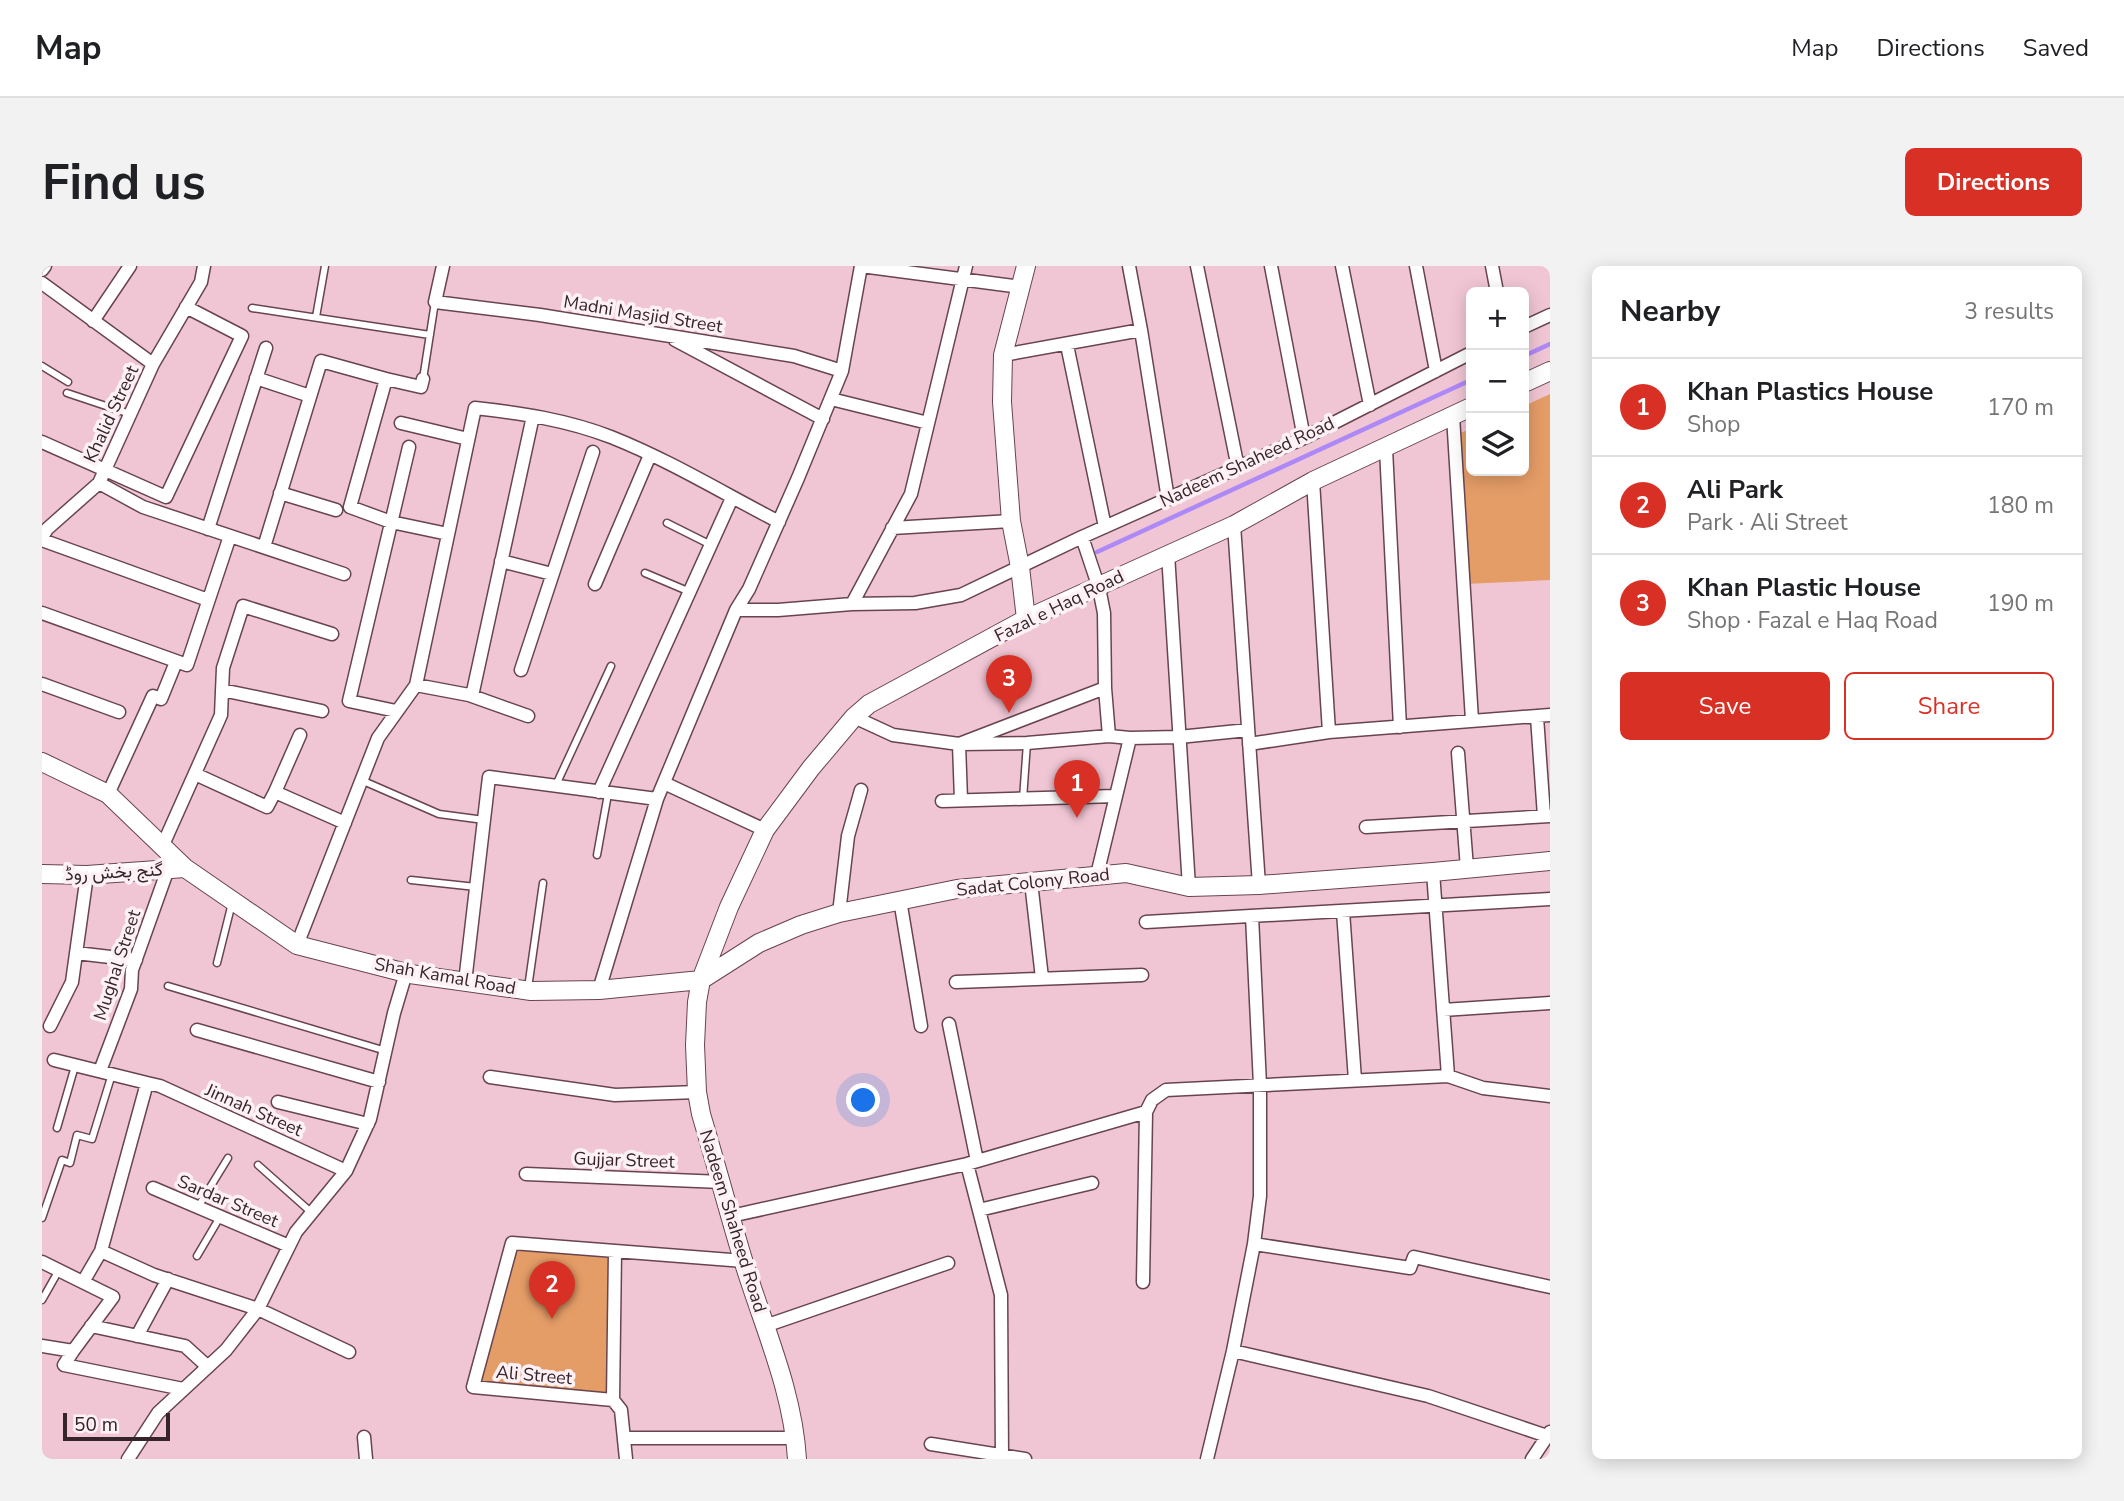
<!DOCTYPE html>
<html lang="en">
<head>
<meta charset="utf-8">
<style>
	:root { --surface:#fff; --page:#f2f2f2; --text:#202124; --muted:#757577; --line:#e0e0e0; --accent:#d93025 }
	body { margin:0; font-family:"Nunito Sans",Vazirmatn,sans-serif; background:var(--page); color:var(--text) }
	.controls { position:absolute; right:21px; top:21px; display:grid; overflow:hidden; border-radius:10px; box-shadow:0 4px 18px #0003 }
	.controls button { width:63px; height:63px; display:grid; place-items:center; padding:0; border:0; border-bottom:2px solid var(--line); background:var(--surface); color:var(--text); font:35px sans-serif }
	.scale { position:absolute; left:21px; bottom:18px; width:107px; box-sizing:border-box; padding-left:7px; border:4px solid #35252a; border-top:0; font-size:19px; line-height:24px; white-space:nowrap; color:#35252a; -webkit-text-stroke:5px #fef1f5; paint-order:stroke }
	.you { position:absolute; left:822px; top:835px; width:24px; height:24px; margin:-18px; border:5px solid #fff; border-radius:50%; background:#1a73e8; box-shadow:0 0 0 10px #1a73e833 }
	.badge { display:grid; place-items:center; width:46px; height:46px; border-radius:50%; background:var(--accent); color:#fff; font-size:23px; font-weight:700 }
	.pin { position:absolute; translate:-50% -58px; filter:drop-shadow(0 2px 4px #0008) }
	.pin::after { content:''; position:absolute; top:37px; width:24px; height:21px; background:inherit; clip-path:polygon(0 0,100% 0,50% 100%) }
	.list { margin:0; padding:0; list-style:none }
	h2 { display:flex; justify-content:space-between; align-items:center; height:91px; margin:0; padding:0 28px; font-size:30px }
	h2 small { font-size:23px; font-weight:400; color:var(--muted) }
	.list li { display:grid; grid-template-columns:46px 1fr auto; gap:21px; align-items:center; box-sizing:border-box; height:98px; padding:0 28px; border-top:2px solid var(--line) }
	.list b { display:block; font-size:26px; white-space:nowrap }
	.list p { margin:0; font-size:23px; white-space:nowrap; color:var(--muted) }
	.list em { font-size:23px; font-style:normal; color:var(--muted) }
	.actions { display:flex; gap:14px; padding:21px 28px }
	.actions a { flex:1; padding:16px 0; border:2px solid var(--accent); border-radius:10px; text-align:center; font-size:24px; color:var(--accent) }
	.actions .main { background:var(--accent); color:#fff }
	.icon { flex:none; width:38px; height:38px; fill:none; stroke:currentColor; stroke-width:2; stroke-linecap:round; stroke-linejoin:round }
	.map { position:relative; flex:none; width:1508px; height:1193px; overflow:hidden; border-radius:10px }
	header { display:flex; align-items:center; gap:42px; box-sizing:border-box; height:98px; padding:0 35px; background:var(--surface); border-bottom:2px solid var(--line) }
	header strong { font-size:33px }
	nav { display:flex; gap:38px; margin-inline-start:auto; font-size:24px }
	.intro { display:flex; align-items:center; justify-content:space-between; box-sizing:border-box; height:168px; padding:0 42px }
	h1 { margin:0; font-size:49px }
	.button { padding:18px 32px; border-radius:10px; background:var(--accent); color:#fff; font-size:24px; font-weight:700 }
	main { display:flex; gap:42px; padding:0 42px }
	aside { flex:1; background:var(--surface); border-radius:10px; box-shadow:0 4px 18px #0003 }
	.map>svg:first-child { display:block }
	.green { fill:#e59d67 }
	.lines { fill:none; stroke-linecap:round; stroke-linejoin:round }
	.stream { stroke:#ad89f8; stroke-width:4.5 }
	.lane-casing { stroke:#684450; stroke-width:9 }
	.street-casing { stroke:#684450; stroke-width:15 }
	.secondary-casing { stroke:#684450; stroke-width:20 }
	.lane { stroke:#fff; stroke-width:6 }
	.street { stroke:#fff; stroke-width:12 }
	.secondary { stroke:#fff; stroke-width:18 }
	.labels { text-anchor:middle; stroke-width:7; stroke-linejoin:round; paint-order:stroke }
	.street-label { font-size:18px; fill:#35252a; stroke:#fef1f5 }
</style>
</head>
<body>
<header>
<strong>Map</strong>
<nav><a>Map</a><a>Directions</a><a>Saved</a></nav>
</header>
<div class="intro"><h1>Find us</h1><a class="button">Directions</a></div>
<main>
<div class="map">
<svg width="1508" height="1193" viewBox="0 0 1508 1193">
	<rect width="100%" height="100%" fill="#f1c6d4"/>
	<path class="green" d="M1508 128V314L1423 318 1419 167 1429 162V205H1482V140Z
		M470 977 573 986 571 1134 431 1121Z"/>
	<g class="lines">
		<path class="stream" d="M1482 90 1508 78
			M1055 286 1429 114"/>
		<defs>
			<path id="lane" d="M210 42 388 69
				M274 51 283 0
				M0 100 26 116
				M381 113 393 36
				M25 127 88 148
				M625 257 669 279
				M603 307 648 326
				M319 514 397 548 442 554
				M514 519 569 400
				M981 533 985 477
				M555 589 566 528
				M369 614 434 621
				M175 697 190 637
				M126 720 344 785
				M486 722 501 617
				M15 862 33 800
				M216 899 270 947
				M156 941 186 892
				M0 952 20 894 28 897 35 869 50 873 70 808
				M155 990 178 951
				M0 1034 17 1004"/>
			<path id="street" d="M401 0 393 36 498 49 752 90 800 105
				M819 0 979 21
				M1087 0 1099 64 1126 233
				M1155 0 1196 202
				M1229 0 1262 172
				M1300 0 1328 139
				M1374 0 1394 105
				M1450 0 1455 26
				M0 4 3 0
				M0 17 111 98
				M51 55 88 0
				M1482 61 1508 49
				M633 74 781 153
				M1025 79 1063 261
				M961 89 1099 64
				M214 112 268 130
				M381 113 379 121 344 113 308 241 349 256 406 268
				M789 133 886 157
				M1411 150 1430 454
				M359 157 426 173
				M0 176 124 231 200 70 144 41
				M1344 183 1358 461
				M1271 215 1287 466
				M57 217 101 241 302 308
				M238 227 294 244
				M1192 259 1217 619
				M850 262 969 255
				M166 263 224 82
				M0 271 5 263 57 217 111 98 159 16 162 0
				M1040 271 1057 322 1062 347 1063 422 1067 470
				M0 274 166 334
				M222 281 279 95 344 113
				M1126 288 1147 621
				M459 295 510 308
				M553 318 608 189
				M810 338 869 228 924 0
				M694 344H736L810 338 873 337 919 329 1040 271 1262 172 1429 87
				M0 347 145 399 188 270
				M479 404 551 186
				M0 418 77 446
				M374 419 433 142C479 147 525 154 569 171 627 194 681 227 737 256
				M180 424 280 445
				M430 430 491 150
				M354 445 307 435 367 181
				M812 451 851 469 917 478 985 477 1067 470 1088 472 1137 471 1206 464
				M1495 451 1502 550
				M1207 478 1287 466 1508 449
				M1416 487 1425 602
				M153 508 225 541 233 526 303 557
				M622 517 723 564
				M233 526 258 469
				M557 526 690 232
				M66 528 111 430 119 433 134 396
				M919 534 917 478 1063 422
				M900 535 1074 530
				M1324 561 1508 550
				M120 581 179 449 181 402 201 340 290 368
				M1391 606 1406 810
				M1055 609 1088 472
				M989 616 1000 712
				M858 634 879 760
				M1301 645 1313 814
				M797 647 806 570 819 524
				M1104 656 1508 633
				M255 679 336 472 374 419 427 429 486 450
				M34 687 94 694
				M423 716 447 511 615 533
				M914 716 1100 709
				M557 724 615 533 694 344 707 323 756 212 800 105 819 0
				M1401 744 1508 737
				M907 758 935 895
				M8 760 30 716 45 609
				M155 764 337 816
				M12 794 105 817 59 985 41 1016
				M58 805 89 723 90 704 126 603
				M448 811 573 829 655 826
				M105 817 118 820 304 905
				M236 836 326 858
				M925 898 1104 846 1110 834 1124 824 1406 810 1441 822 1508 830
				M484 908 680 916
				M111 922 247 980
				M937 944 1050 917
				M689 950 925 898 959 1029 960 1193
				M1212 978 1368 1002 1372 991 1508 1021
				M59 985 112 1009 216 1043 307 1086
				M573 986 571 1134 431 1121 470 977 702 995
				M0 996 71 1031 31 1085 0 1080
				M1101 1016 1104 846
				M49 1060 143 1080 166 1101
				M723 1060 906 997
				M95 1070 126 1013
				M31 1085 22 1099 141 1123
				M1191 1085 1386 1130 1505 1170
				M571 1134 579 1144 584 1193
				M322 1171 324 1193
				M583 1172H754
				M889 1178 983 1193
				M86 1193 116 1147 184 1084 216 1043 254 966 304 905 328 853 352 747 364 707
				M1165 1193 1191 1085 1212 978 1218 930V819L1210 650
				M1490 1193 1508 1166"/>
			<path id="secondary" d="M1482 117 1508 105
				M984 353 978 301 969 255 960 136 961 89 984 0
				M0 496 66 528 143 602 255 679 368 708 489 725 557 724 659 714 717 677 759 659 797 647 915 623 1084 607 1147 621 1217 619 1391 606 1508 595
				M0 608 45 609 143 602
				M755 1193C751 1125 722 1062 702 997 687 948 674 898 659 848L655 826 653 779 655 736 659 714 687 641 723 564 769 502 812 451 827 438 984 353 1192 259 1271 215 1429 141"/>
		</defs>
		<use href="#lane" class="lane-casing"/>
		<use href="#street" class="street-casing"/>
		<use href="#secondary" class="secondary-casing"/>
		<use href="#lane" class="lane"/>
		<use href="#street" class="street"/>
		<use href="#secondary" class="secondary"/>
	</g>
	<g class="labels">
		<g class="street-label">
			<text transform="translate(601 48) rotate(9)" y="6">Madni Masjid Street</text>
			<text transform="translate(69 148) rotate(-65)" y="6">Khalid Street</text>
			<text transform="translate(1205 196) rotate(-25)" y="6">Nadeem Shaheed Road</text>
			<text transform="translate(1017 340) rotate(-26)" y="6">Fazal e Haq Road</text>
			<text transform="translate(72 606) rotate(-3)" y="6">گنج بخش روڈ</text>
			<text transform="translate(991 616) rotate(-6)" y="6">Sadat Colony Road</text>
			<text transform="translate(75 699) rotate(-72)" y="6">Mughal Street</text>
			<text transform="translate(403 710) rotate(10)" y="6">Shah Kamal Road</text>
			<text transform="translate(212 844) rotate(24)" y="6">Jinnah Street</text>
			<text transform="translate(582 894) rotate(2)" y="6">Gujjar Street</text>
			<text transform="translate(186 935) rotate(23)" y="6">Sardar Street</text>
			<text transform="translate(691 955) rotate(73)" y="6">Nadeem Shaheed Road</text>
			<text transform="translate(492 1109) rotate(5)" y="6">Ali Street</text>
		</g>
	</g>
</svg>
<div class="controls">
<button>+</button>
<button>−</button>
<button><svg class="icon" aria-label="layers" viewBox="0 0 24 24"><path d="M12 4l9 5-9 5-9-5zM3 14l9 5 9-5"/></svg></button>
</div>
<div class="scale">50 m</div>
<div class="you"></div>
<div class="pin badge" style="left:1035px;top:552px">1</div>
<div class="pin badge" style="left:510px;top:1053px">2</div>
<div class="pin badge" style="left:967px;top:447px">3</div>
</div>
<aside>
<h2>Nearby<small>3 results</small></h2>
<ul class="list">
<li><span class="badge">1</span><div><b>Khan Plastics House</b><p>Shop</p></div><em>170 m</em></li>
<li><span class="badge">2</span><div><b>Ali Park</b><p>Park · Ali Street</p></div><em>180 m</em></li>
<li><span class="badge">3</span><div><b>Khan Plastic House</b><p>Shop · Fazal e Haq Road</p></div><em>190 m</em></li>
</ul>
<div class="actions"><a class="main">Save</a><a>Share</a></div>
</aside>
</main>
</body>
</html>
